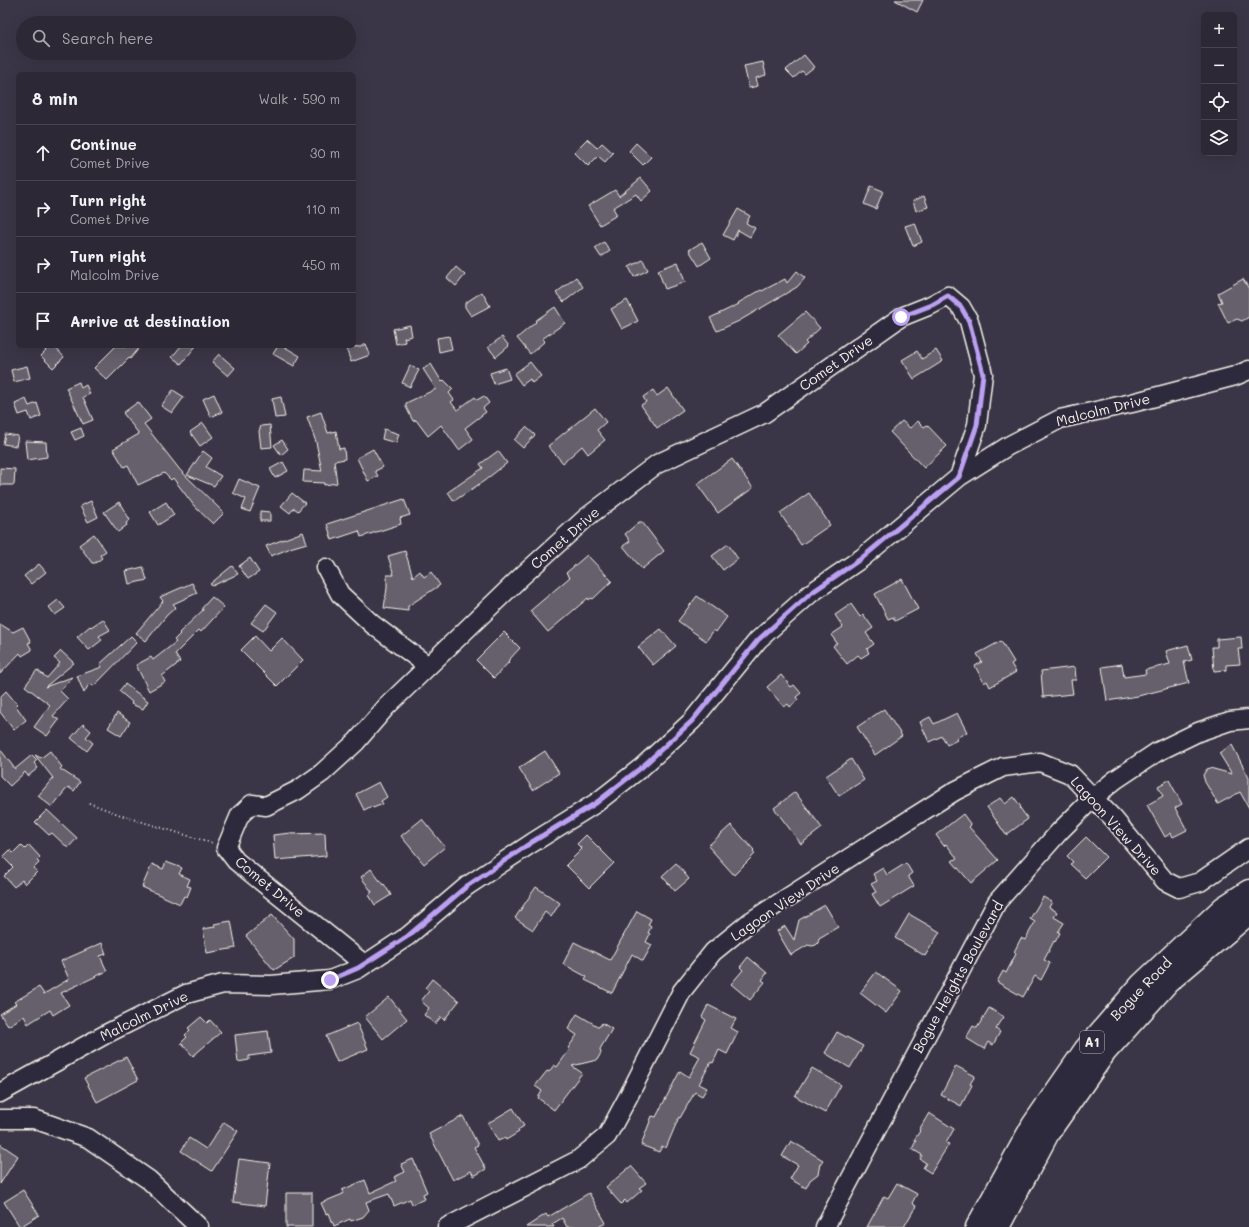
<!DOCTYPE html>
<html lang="en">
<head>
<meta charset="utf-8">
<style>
	:root { --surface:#2c2835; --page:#34303d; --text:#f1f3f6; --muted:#a6a6ad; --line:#484450 }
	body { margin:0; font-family:Mali,sans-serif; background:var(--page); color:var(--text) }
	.controls { position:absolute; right:12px; top:12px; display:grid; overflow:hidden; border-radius:6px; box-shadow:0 4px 16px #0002 }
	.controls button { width:36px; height:36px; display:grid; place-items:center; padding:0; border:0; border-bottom:1px solid var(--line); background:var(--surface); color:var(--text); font:20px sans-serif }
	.stop { position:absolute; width:12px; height:12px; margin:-9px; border:3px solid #bca0f2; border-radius:50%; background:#fff }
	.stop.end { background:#bca0f2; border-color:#fff; box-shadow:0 1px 4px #0008 }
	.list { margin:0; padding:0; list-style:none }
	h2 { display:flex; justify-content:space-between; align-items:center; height:52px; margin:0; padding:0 16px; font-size:17px }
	h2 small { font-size:13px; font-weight:400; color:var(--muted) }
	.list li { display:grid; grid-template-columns:26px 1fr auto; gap:12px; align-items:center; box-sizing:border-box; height:56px; padding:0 16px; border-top:1px solid var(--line) }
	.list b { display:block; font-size:15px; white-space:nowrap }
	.list p { margin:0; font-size:13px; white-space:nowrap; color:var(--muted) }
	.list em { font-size:13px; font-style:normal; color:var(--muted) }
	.icon { flex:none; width:22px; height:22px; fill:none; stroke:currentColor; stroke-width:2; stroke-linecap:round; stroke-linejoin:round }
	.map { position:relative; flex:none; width:1249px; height:1227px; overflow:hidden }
	.search { position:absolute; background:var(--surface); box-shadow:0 4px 16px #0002; left:16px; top:16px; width:340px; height:44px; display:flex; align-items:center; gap:10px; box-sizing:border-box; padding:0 14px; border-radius:22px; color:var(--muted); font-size:15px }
	.panel { position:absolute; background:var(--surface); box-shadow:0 4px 16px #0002; left:16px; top:72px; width:340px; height:276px; border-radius:6px }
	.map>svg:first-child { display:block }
	.building { fill:#65616c; stroke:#f4f1e8 }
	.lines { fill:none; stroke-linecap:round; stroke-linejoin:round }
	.minor-casing { stroke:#f4f1e8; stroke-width:21 }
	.major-casing { stroke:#f4f1e8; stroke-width:25 }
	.path { stroke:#f4f1e8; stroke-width:2; stroke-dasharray:1 3; stroke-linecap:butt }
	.minor { stroke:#2f2a3d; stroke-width:18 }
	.major { stroke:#2f2a3d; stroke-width:22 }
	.route { stroke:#bca0f2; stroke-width:5 }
	.labels { text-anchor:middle; stroke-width:4; stroke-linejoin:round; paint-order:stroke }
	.shield { fill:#2f2a3d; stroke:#b9b5b5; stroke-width:1 }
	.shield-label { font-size:13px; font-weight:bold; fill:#f4f1e8 }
	.street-label { font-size:14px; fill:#f4f1e8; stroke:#2f2a3d }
</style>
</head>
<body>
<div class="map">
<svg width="1249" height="1227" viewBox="0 0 1249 1227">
	<rect width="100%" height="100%" fill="#3b3647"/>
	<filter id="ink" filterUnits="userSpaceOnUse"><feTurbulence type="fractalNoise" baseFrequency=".025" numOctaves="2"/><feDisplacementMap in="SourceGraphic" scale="8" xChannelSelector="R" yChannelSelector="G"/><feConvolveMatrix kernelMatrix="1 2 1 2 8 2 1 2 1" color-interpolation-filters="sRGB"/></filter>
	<g filter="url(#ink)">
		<path class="building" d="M895 0H923L917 12Z
			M804 55 814 67 805 74 802 71 794 78 786 70Z
			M763 62 766 75 756 78 758 86 749 88 744 66Z
			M587 139 597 148 602 143 613 153 605 162 598 156 588 166 574 152Z
			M636 143 651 157 643 165 629 151Z
			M641 178 652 191 641 201 636 194 613 208 617 215 600 225 588 206 615 190 619 196Z
			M871 186 883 191 876 209 864 204Z
			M924 196 928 207 916 211 913 201Z
			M738 209 750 216 746 223 755 228 750 237 738 230 733 240 723 235Z
			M915 223 922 242 913 246 905 226Z
			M604 242 610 251 601 257 595 248Z
			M702 242 711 258 699 266 689 250Z
			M643 260 648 270 634 277 629 267Z
			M678 262 685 282 665 289 658 270Z
			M456 267 465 275 456 286 447 278Z
			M797 271 805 278 797 287 739 321 717 331 710 318 739 304 738 303 761 290 762 291 785 279 787 283Z
			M576 277 583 287 564 302 556 293Z
			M1243 279 1249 289V317L1242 321 1237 319 1228 323 1218 303 1222 302 1218 293Z
			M482 292 490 306 471 316 465 307V303Z
			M627 300 638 321 622 329 611 309Z
			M555 307 565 323 542 339 545 341 530 354 517 338 536 322 535 321Z
			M805 312 820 328 805 342 807 344 796 354 778 335Z
			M410 325 412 336 404 338 405 342 396 344 393 329Z
			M449 336 452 349 439 352 437 338Z
			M502 337 509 346 496 357 488 347Z
			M366 344 370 355 351 362 345 346 360 347Z
			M41 346H54L64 357 53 368 41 356 46 351Z
			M116 346H141L130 359 129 358 107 380 94 368Z
			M181 346H196L181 364 172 357Z
			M278 346H283L300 356 294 366 273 354Z
			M936 350 943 361 914 379 902 360 917 351 922 359Z
			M219 354 235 368 228 376 212 362Z
			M530 362 541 376 532 383 530 379 522 385 514 374Z
			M431 364 442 382 444 380 453 389 449 393 454 400 451 402 457 410 475 397 477 400 484 396 489 403 483 408 486 412 465 428 473 439 459 450 441 425 428 436 416 420 413 421 406 407V403L436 389 423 369Z
			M27 366 30 378 14 382 11 370Z
			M410 366 419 370 410 387 402 383Z
			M506 368 510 379 494 384 490 373Z
			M79 382 81 388 86 385 90 394 83 397 93 420 83 424 66 388Z
			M668 388 683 410 657 428 641 405 646 402 643 397 653 390 657 396Z
			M173 390 184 397 172 413 161 406Z
			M214 394 222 412 211 417 203 399Z
			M281 397 285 417 275 418 272 399Z
			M26 399 29 406 37 403 41 416 31 420 28 412 19 415 15 404Z
			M138 402 151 419 144 424 180 470 224 513 213 524 195 507 173 478 171 480 164 473 138 485 128 465 124 467 113 449 139 434 123 413Z
			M595 408 606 422 597 430 605 440 588 454 582 446 563 463 548 446Z
			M321 412 328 433 336 431 339 449 344 448 345 459 334 461 337 483 324 485V483L303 482 304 470 322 471 316 442 307 417Z
			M902 421 910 428 918 421 924 427 927 425 947 446 924 468 890 432Z
			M203 423 213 437 200 446 190 432Z
			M270 425 272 447 261 448 259 431 261 426Z
			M526 427 535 435 523 448 514 440Z
			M81 428 84 436 75 440 71 432Z
			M384 429 399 434 396 443 382 439Z
			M5 434 18 436 16 446 3 444Z
			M282 440 288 449 281 455 274 445Z
			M25 441 46 442 47 457 27 460Z
			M373 449 383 467 375 471 378 476 368 481 357 458Z
			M203 451 212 458 206 467 221 476 214 486 187 475Z
			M498 451 507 463 484 481 454 501 448 492 483 468 480 464Z
			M732 459 753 488 718 513 697 484Z
			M283 462 288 471 275 478 270 469Z
			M0 468 15 469 14 485H0Z
			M239 479 260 488 250 512 242 509 246 499 233 493Z
			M292 493 305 503 298 511 294 508 290 513 281 506Z
			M809 493 830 525 801 545 780 513Z
			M404 499 410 515 400 518 401 524 361 537 359 531 332 540 327 524Z
			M91 501 98 517 88 522 80 506Z
			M119 502 130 520 126 523 127 525 118 532 104 512Z
			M166 502 174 515 158 525 150 512Z
			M260 511 270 512V521H260Z
			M639 522H642L664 551 642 569 623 546 630 541 625 534Z
			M303 532 307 543 293 547 271 556 266 546Z
			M94 534 106 551 100 555 102 558 95 563H92L79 545Z
			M728 544 738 559 723 570 712 556Z
			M405 551 413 577 420 571 424 577 431 572 440 585 408 606V611L384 608 387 588V575H394L388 556Z
			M587 555 612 581 593 599 591 598 589 600 588 598 548 632 530 611 570 577 566 573Z
			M250 558 259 572 248 579 239 566Z
			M39 564 46 572 31 584 24 576Z
			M232 566 238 574 212 586 210 584Z
			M143 567 147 580 129 584 126 571Z
			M902 579 918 609 895 621 893 617 888 619 875 594Z
			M192 583 197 593 173 604 176 607 167 615 146 641 136 633 163 601 160 597Z
			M697 596 727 617 716 632 714 630 706 641 678 621Z
			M212 597 224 607 201 632 199 630 175 654 180 662 162 676 165 682 149 691 136 665 151 657 153 660 176 642 174 640 180 634 179 633 203 610 202 608Z
			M58 600 65 608 55 615 49 607Z
			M266 604 277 612 263 631 251 623Z
			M851 604 860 617 863 614 873 628 866 633 874 644 867 649 869 653 861 658 858 655 847 664 833 646 837 643 831 635 843 627 835 615Z
			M103 619 110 630 99 636 102 640 89 650 77 637 90 626 91 627Z
			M0 624 13 632 23 627 31 642 28 643 32 650 22 656 20 653 0 674Z
			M661 629 676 646 653 665 638 647Z
			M504 632 520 648 508 661 509 662 494 678 476 660Z
			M131 636 137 642 94 686 89 684 84 693 77 676 102 667 100 664Z
			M255 636 269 651 282 638 303 660 277 686 241 650Z
			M1241 637 1242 649H1238L1240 664 1226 665V670L1214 671 1212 647H1217V639Z
			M1001 641 1014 662 1011 664 1016 672 990 687 987 681 984 683 975 666 982 662 977 654Z
			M1188 645 1192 660 1184 662 1189 683 1138 696 1107 701 1102 667 1122 664 1124 677 1146 674 1145 670 1170 664 1166 651Z
			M61 651 74 663 45 687 72 677 60 691 68 699 53 716 59 720 47 736 34 727 50 705 25 686 37 670 47 678 60 663 54 658Z
			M1075 667 1076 680H1071L1073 694 1043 697 1041 671Z
			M781 675 791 687 794 685 801 693 796 697 798 700 790 707 788 704 784 707 767 687Z
			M125 684 148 701 143 709 131 704 132 702 119 691Z
			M6 691 17 704 16 706 26 720 14 730 0 712V697Z
			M884 709 902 736 875 755 857 727Z
			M117 713 130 722 121 736 108 728Z
			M957 713 967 732 956 738 957 740 947 745 942 736 929 742 920 722 930 717 934 724Z
			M83 724 91 731 86 737 93 743 87 751 71 738Z
			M1232 745 1249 778V808L1240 792 1218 804 1205 782 1203 775 1207 769 1210 768 1232 774 1219 753Z
			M0 749 15 769 32 755 37 760 34 763 38 768 28 776 25 772 10 786 0 776Z
			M50 751 62 767 60 769 80 782 74 791 68 787 52 807 38 796 53 778 35 755 41 758Z
			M545 751 559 773 533 790 519 768Z
			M851 759 864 780 839 796 826 776Z
			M1169 780 1182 804 1175 808 1187 830 1173 837 1171 833 1165 837 1147 805 1163 796 1158 786Z
			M379 782 387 797 381 801 383 804 373 808 372 806 364 810 356 794Z
			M795 792 822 828 801 844 774 808Z
			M1014 797 1021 807 1020 808 1028 819 1006 835 987 807 1000 798 1005 804Z
			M47 810 77 838 68 848 52 833 49 835 35 822Z
			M963 814 971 825 969 827 998 860 971 883 952 861 957 858 946 844 944 846 936 835Z
			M422 819 445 847 424 864 401 836Z
			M731 825 754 850 753 851 755 854 734 875 708 846Z
			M291 833V834L325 833 326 856 275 860 273 835Z
			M586 835 614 863 589 888 566 865 582 849 577 844Z
			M1086 837 1106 857 1085 878 1070 864 1073 862 1067 856Z
			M21 845 25 849 29 845 40 857 37 860 39 863 34 868 37 872 25 884 22 880 14 887 4 876 13 867 3 857 10 850 13 853Z
			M166 862 182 868 179 874 190 879 187 886 191 887 187 897 184 896 180 904 142 887 152 864 163 869Z
			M676 863 689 879 675 891 662 876Z
			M906 863 912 873 908 876 914 886 880 907 872 894 876 892 871 884 877 881 873 874 883 868 887 875Z
			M371 869 383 885 384 884 391 895 375 905 369 895 372 892 361 877Z
			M536 887 560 903 551 917 545 912 533 930 515 918Z
			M1043 897 1052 902 1049 907 1057 912 1054 917 1064 923 1058 932 1060 933 1055 942 1054 941 1044 960 1050 963 1041 980 1035 976 1023 997 997 982 1003 971 1006 973 1016 954 1014 952 1021 938 1025 940 1035 922 1030 919Z
			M825 905 838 927 819 938 818 943 816 945 812 946 808 945 791 955 777 931 785 926 794 940 799 920Z
			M637 911 651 919 648 925 651 927 648 933 650 934 646 942 652 945 643 961 632 954 612 993 585 980 587 977 563 964 574 942 610 960Z
			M909 914 940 932 925 956 895 938Z
			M272 915 294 939V958L274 970 246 936Z
			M231 921 236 948 207 953 203 929 215 927 214 924Z
			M102 943 106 954 100 956 107 971 61 993 69 1005 53 1015 50 1010 28 1024 24 1016 8 1026 0 1014 16 1004 14 1002 39 987 44 994 69 979 61 961Z
			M748 957 767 973 762 980 765 982 750 1000 731 984 743 970 740 967Z
			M876 972 902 991 886 1013 860 993Z
			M432 979 459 1001 444 1020 441 1017 435 1024 424 1015 429 1008 421 1001 429 991 425 988Z
			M389 997 407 1019 383 1039 365 1017Z
			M708 1005 736 1019 731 1028 738 1032 727 1054 719 1050 713 1063 711 1062 699 1084 707 1088 702 1096 695 1092 680 1118 679 1117 666 1148 662 1146 659 1152 641 1145 652 1116 656 1117 680 1071 689 1077 700 1057 690 1052 706 1020 702 1017Z
			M989 1008 1004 1017 996 1029 1000 1032 993 1045 988 1042 984 1049 966 1038 973 1026 977 1028Z
			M577 1014 599 1027 602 1023 612 1029 600 1049 601 1053 597 1060 572 1066 582 1073 554 1110 538 1098 542 1091 535 1086 547 1071 549 1072 554 1065 557 1067 570 1049 568 1048 577 1035 568 1029Z
			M201 1017 207 1023 210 1020 221 1032 193 1056 181 1043 187 1037 185 1035 190 1030 188 1028Z
			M357 1023 368 1049 337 1062 326 1036Z
			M268 1031 271 1053 249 1056V1060L238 1062 235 1035Z
			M837 1032 863 1046 850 1068 825 1053Z
			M126 1057 138 1080 97 1102 84 1078Z
			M956 1066 975 1076 970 1084 972 1085 961 1106 941 1095Z
			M812 1068 841 1085 825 1113 795 1096Z
			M513 1108 524 1126 518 1130 519 1132 506 1140 505 1138 498 1141 488 1123Z
			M929 1113 954 1129 946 1143 949 1144 931 1173 923 1168 926 1163 920 1159 922 1155 912 1149 916 1141 914 1140 920 1131 919 1130Z
			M463 1116 478 1145 474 1147 486 1169 474 1176 471 1171 453 1180 429 1134Z
			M224 1122 238 1131 212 1171 181 1151 189 1138 206 1149Z
			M791 1141 823 1160 820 1164 818 1174 810 1180 806 1188 790 1179 798 1165 782 1156Z
			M0 1144 18 1156 0 1184Z
			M239 1159 270 1163 265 1206 233 1202Z
			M413 1159 427 1192 423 1194 425 1199 412 1204 410 1199 394 1206 389 1194 366 1202 369 1210 363 1217 351 1221 350 1219 334 1226 329 1213 326 1214 321 1203 343 1194 342 1190 365 1180 370 1193 396 1181 394 1177 405 1172 401 1164Z
			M631 1166 646 1183 639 1188 642 1190 627 1203 625 1200 621 1204 606 1187Z
			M897 1183 917 1194 912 1203 916 1206 904 1227H867L884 1196 888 1198Z
			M23 1190 39 1215 20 1227 4 1202Z
			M286 1193H312V1227H286Z
			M589 1193 606 1223 598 1227H567L562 1218 552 1224 554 1227H526L546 1214 548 1217Z"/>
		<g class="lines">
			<defs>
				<path id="minor" d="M326 568 340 594 372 624 428 666
					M364 964 236 861 226 848 240 815 252 804 266 806 298 790 322 773 356 742 387 706 522 576 587 517 657 464 765 413 901 317 931 305 948 296 961 307 969 321 983 374 977 425 959 477
					M0 1093 108 1033 186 994 223 984 271 985 330 980 358 969 408 936 467 886 532 843 596 803 642 767 692 721 758 640 811 593 862 558 959 477 1008 446 1060 419 1132 403 1235 376 1249 370
					M0 1119H34L88 1138 149 1180 199 1227
					M447 1227 578 1160 607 1136 628 1097 682 991 713 952 751 921 866 847 955 791 1003 767 1040 762 1070 774 1093 798 1113 818 1165 881 1179 888 1200 882 1249 848
					M825 1227 997 902 1059 832 1093 798 1115 780 1157 752 1198 732 1230 721 1249 719"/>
				<path id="major" d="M977 1227 1033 1125 1085 1050 1142 984 1223 908 1249 891
					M998 1227 1048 1133 1105 1052 1168 982 1249 913"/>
			</defs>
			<use href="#minor" class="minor-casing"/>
			<use href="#major" class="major-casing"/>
			<path class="path" d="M89 803 126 817 212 843"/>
			<use href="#minor" class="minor"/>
			<use href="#major" class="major"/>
		</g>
	</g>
	<g class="lines" filter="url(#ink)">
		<path class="route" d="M330 980 358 968 408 936 467 886 532 842 596 803 642 767 692 721 758 640 811 593 862 558 959 477 977 425 983 374 969 321 961 307 948 296 932 305 901 317"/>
	</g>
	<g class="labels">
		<rect class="shield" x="1080" y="1031" width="24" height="22" rx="3"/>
		<g class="shield-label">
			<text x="1092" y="1047">A1</text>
		</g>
		<g class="street-label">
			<text transform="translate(836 363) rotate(-35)" y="5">Comet Drive</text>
			<text transform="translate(1103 410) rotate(-14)" y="5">Malcolm Drive</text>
			<text transform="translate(565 538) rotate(-41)" y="5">Comet Drive</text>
			<text transform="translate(1116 826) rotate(48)" y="5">Lagoon View Drive</text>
			<text transform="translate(270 887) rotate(40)" y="5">Comet Drive</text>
			<text transform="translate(785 902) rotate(-34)" y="5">Lagoon View Drive</text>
			<text transform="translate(958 977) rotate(-61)" y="5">Bogue Heights Boulevard</text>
			<text transform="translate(1141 989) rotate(-46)" y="5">Bogue Road</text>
			<text transform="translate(144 1016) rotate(-26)" y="5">Malcolm Drive</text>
		</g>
	</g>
</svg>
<div class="controls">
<button>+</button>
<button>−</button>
<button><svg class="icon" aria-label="locate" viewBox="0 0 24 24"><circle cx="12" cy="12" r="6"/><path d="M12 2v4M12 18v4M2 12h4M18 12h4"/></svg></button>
<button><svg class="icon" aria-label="layers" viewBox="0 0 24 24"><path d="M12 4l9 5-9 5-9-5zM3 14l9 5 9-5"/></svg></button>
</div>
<div class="stop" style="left:901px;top:317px"></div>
<div class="stop end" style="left:330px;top:980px"></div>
<div class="search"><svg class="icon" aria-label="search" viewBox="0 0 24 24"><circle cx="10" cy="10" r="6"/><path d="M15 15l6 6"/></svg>Search here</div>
<section class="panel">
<h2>8 min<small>Walk · 590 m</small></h2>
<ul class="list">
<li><svg class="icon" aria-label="ahead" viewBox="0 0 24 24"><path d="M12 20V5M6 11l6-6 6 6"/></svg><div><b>Continue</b><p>Comet Drive</p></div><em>30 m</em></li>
<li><svg class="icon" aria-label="right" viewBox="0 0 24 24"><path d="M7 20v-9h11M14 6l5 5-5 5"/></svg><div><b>Turn right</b><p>Comet Drive</p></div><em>110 m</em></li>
<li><svg class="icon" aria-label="right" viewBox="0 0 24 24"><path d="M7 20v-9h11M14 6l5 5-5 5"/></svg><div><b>Turn right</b><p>Malcolm Drive</p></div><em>450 m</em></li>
<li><svg class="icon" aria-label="arrive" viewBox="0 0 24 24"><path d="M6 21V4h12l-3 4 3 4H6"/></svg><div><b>Arrive at destination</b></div></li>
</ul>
</section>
</div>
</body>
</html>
